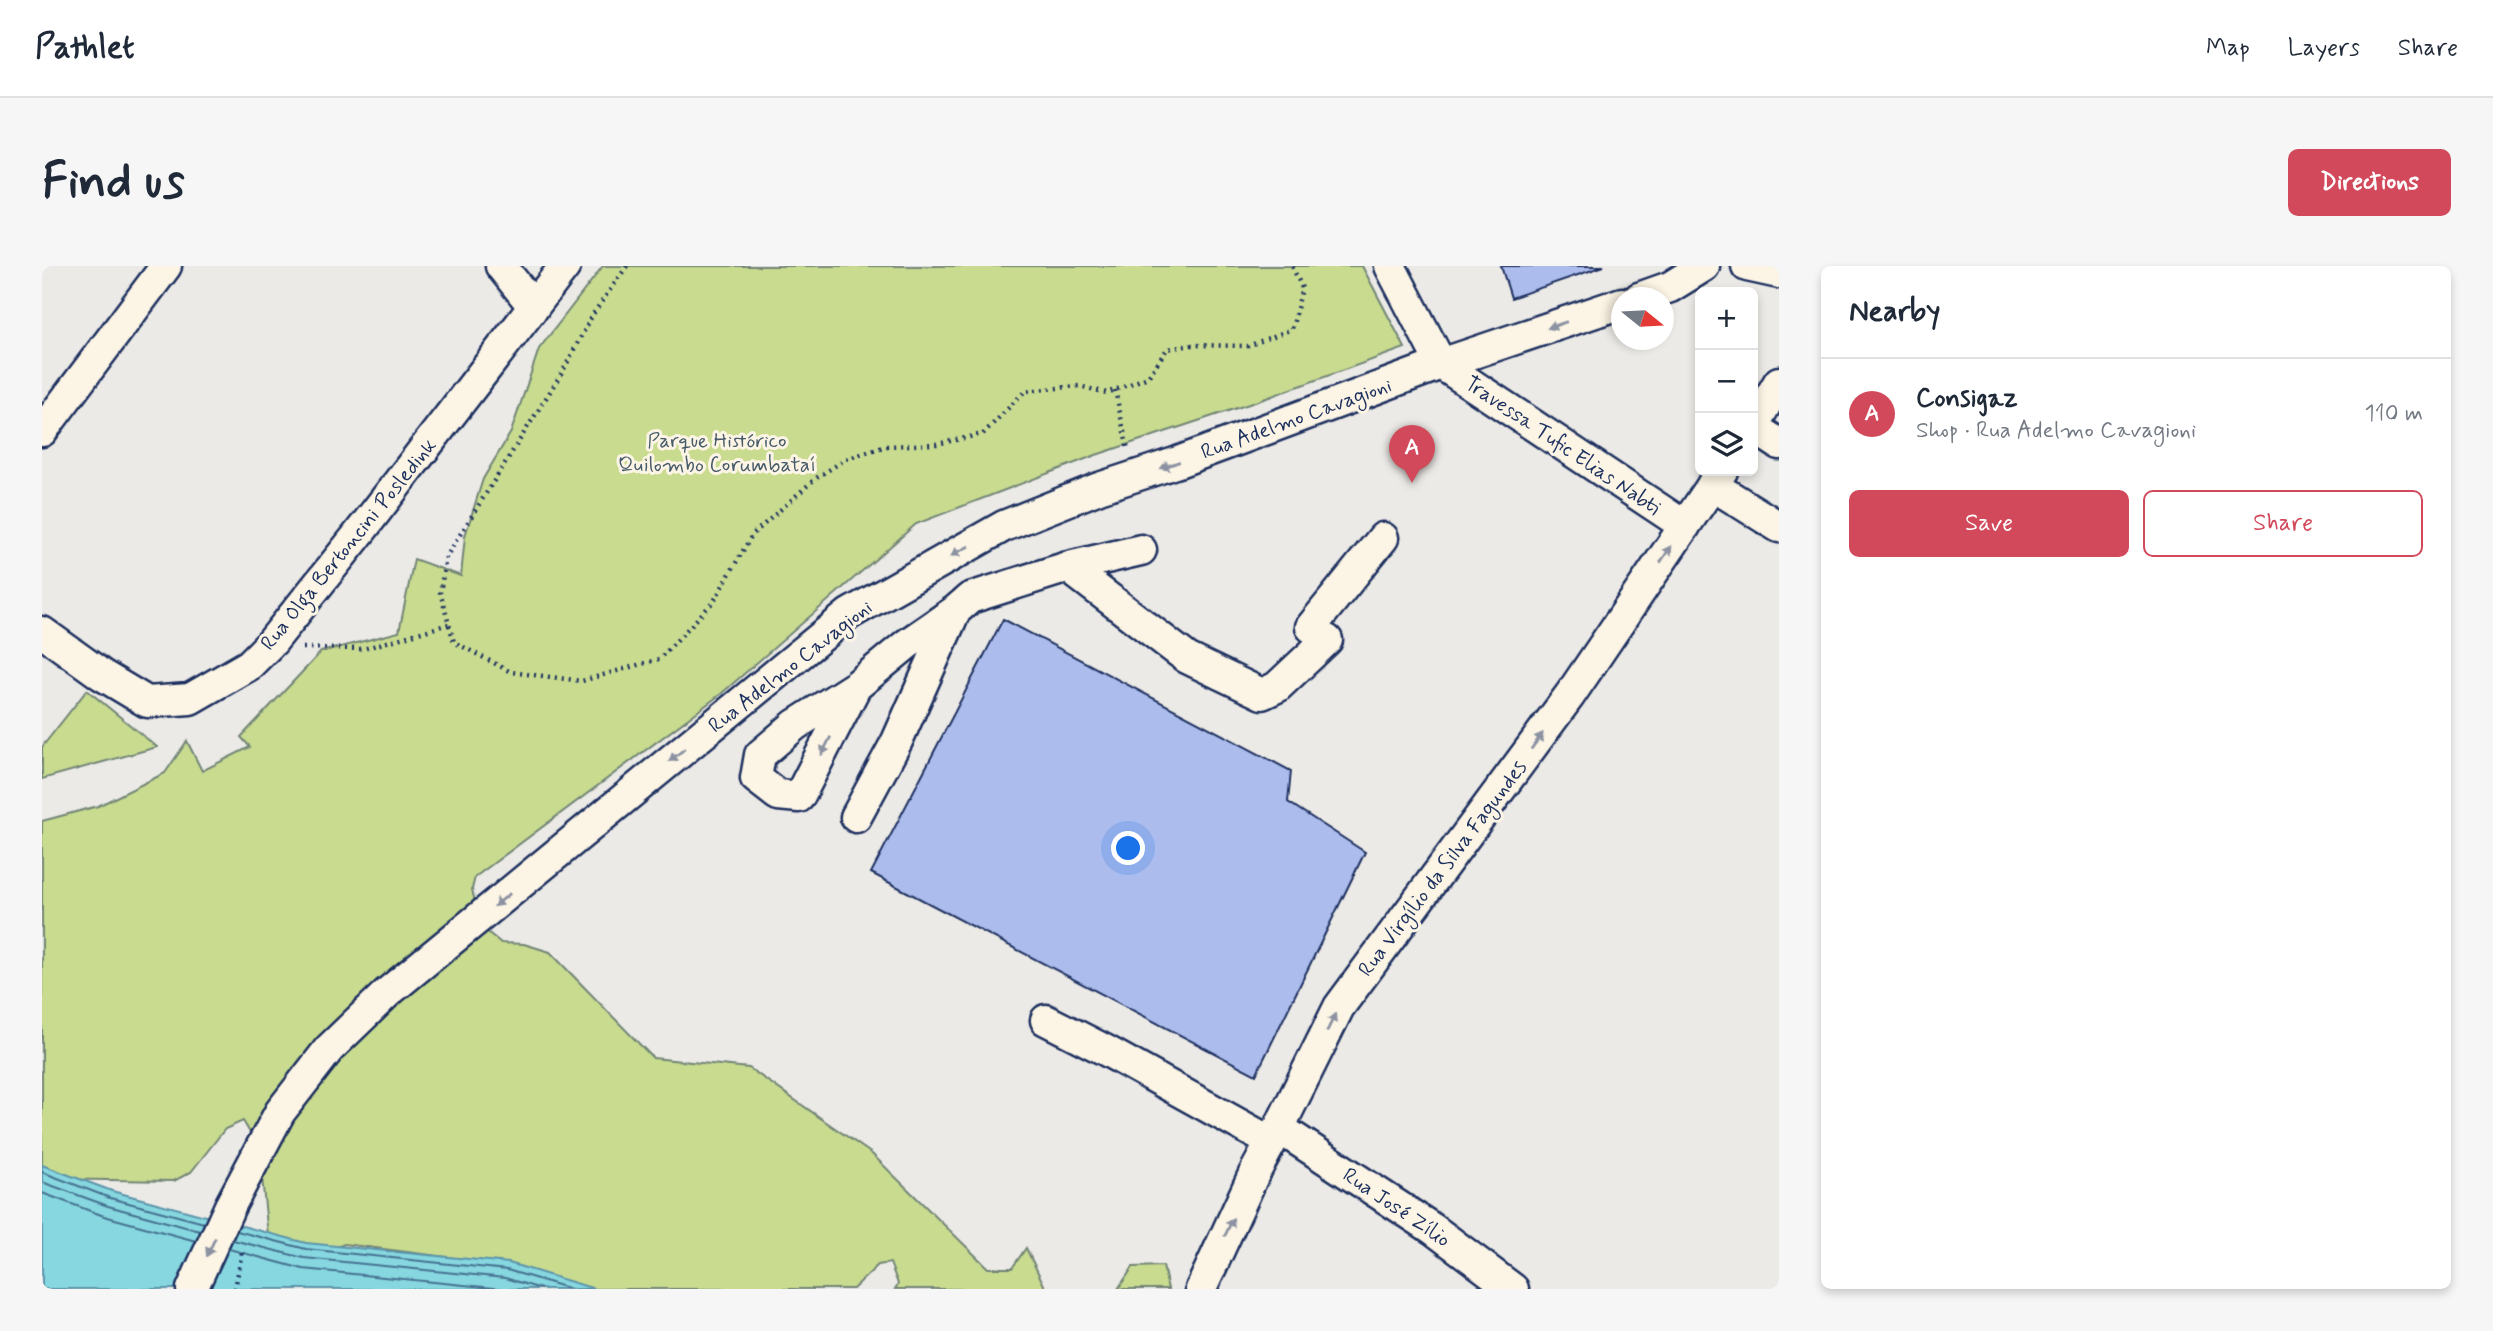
<!DOCTYPE html>
<html lang="en">
<head>
<meta charset="utf-8">
<style>
	:root { --surface:#fff; --page:#f6f6f7; --text:#1f2937; --muted:#747a83; --line:#e0e1e3; --accent:#d1495b }
	body { margin:0; font-family:Mynerve,sans-serif; background:var(--page); color:var(--text) }
	.controls { position:absolute; right:21px; top:21px; display:grid; overflow:hidden; border-radius:10px; box-shadow:0 4px 10px #0003 }
	.controls button { width:63px; height:63px; display:grid; place-items:center; padding:0; border:0; border-bottom:2px solid var(--line); background:var(--surface); color:var(--text); font:35px sans-serif }
	.compass { position:absolute; left:1569px; top:21px; width:63px; height:63px; border-radius:50%; background:var(--surface); box-shadow:0 4px 10px #0003; rotate:108deg }
	.you { position:absolute; left:1087px; top:583px; width:24px; height:24px; margin:-18px; border:5px solid #fff; border-radius:50%; background:#1a73e8; box-shadow:0 0 0 10px #1a73e833 }
	.badge { display:grid; place-items:center; width:46px; height:46px; border-radius:50%; background:var(--accent); color:#fff; font-size:23px; font-weight:700 }
	.pin { position:absolute; translate:-50% -58px; filter:drop-shadow(0 2px 4px #0008) }
	.pin::after { content:''; position:absolute; top:37px; width:24px; height:21px; background:inherit; clip-path:polygon(0 0,100% 0,50% 100%) }
	.list { margin:0; padding:0; list-style:none }
	h2 { display:flex; justify-content:space-between; align-items:center; height:91px; margin:0; padding:0 28px; font-size:30px }
	h2 small { font-size:23px; font-weight:400; color:var(--muted) }
	.list li { display:grid; grid-template-columns:46px 1fr auto; gap:21px; align-items:center; box-sizing:border-box; height:112px; padding:0 28px; border-top:2px solid var(--line) }
	.list b { display:block; font-size:26px; white-space:nowrap }
	.list p { margin:0; font-size:23px; white-space:nowrap; color:var(--muted) }
	.list em { font-size:23px; font-style:normal; color:var(--muted) }
	.actions { display:flex; gap:14px; padding:21px 28px }
	.actions a { flex:1; padding:16px 0; border:2px solid var(--accent); border-radius:10px; text-align:center; font-size:24px; color:var(--accent) }
	.actions .main { background:var(--accent); color:#fff }
	.icon { flex:none; width:38px; height:38px; fill:none; stroke:currentColor; stroke-width:2; stroke-linecap:round; stroke-linejoin:round }
	.map { position:relative; flex:none; width:1737px; height:1023px; overflow:hidden; border-radius:10px }
	header { display:flex; align-items:center; gap:42px; box-sizing:border-box; height:98px; padding:0 35px; background:var(--surface); border-bottom:2px solid var(--line) }
	header strong { font-size:33px }
	nav { display:flex; gap:38px; margin-inline-start:auto; font-size:24px }
	.intro { display:flex; align-items:center; justify-content:space-between; box-sizing:border-box; height:168px; padding:0 42px }
	h1 { margin:0; font-size:49px }
	.button { padding:18px 32px; border-radius:10px; background:var(--accent); color:#fff; font-size:24px; font-weight:700 }
	main { display:flex; gap:42px; padding:0 42px }
	aside { flex:1; background:var(--surface); border-radius:10px; box-shadow:0 4px 10px #0003 }
	.map>svg:first-child { display:block }
	.green { fill:#c8db8f; stroke:#728576; stroke-width:2 }
	.water { fill:#86d7df; stroke:#5b94ab; stroke-width:2 }
	.lines { fill:none; stroke-linecap:round; stroke-linejoin:round }
	.shore { stroke:#467292; stroke-width:2 }
	.building { fill:#acbcec; stroke:#1b2f5e; stroke-width:2 }
	.minor-casing { stroke:#1b2f5e; stroke-width:35 }
	.path { stroke:#1b2f5e; stroke-width:4.5; stroke-dasharray:2 5; stroke-linecap:butt }
	.minor { stroke:#fcf5e5; stroke-width:30 }
	.oneway { fill:#8c92a2 }
	.labels { text-anchor:middle; stroke-width:6; stroke-linejoin:round; paint-order:stroke }
	.street-label { font-size:21px; fill:#1b2f5e; stroke:#fcf5e5 }
	.park-label { font-size:21px; fill:#465a6a; stroke:#fcf5e5 }
</style>
</head>
<body>
<header>
<strong>Pathlet</strong>
<nav><a>Map</a><a>Layers</a><a>Share</a></nav>
</header>
<div class="intro"><h1>Find us</h1><a class="button">Directions</a></div>
<main>
<div class="map">
<svg width="1737" height="1023" viewBox="0 0 1737 1023">
	<rect width="100%" height="100%" fill="#eceae6"/>
	<filter id="ink" filterUnits="userSpaceOnUse"><feTurbulence type="fractalNoise" baseFrequency=".0143" numOctaves="2"/><feDisplacementMap in="SourceGraphic" scale="14" xChannelSelector="R" yChannelSelector="G"/><feConvolveMatrix kernelMatrix="1 2 1 2 8 2 1 2 1" color-interpolation-filters="sRGB"/></filter>
	<g filter="url(#ink)">
		<path class="green" d="M561 0H1320L1363 82 1216 135 1054 189 874 258 679 428 433 611 430 623 438 660 459 677 482 678 508 686 611 792 707 802 830 888 946 1002H970L984 982 1004 1023H853L856 1018 848 997 836 999 811 1023H537L459 998 302 978 230 1009 217 882 201 855 183 863 149 906 132 915 0 913V555L56 540 123 507 145 475 160 505 208 481 199 471 279 386 357 366 372 293 419 310 423 270 441 213 469 166 497 83Z
			M45 424 115 481 0 513V481Z
			M1121 1000 1126 1023H1076L1091 1001Z"/>
		<path class="water" d="M0 899 70 925 264 977 467 997 553 1023H0Z"/>
		<g class="lines">
			<path class="shore" d="M0 906 68 932 162 957
				M0 916 66 940 158 965
				M0 927 62 950 154 975
				M195 965 264 983 465 1004 529 1023
				M191 974 262 992 463 1012 499 1023
				M187 983 261 1003 462 1023"/>
		</g>
		<path class="building" d="M1459 0H1562L1469 32Z
			M961 353 1249 505 1246 536 1323 586 1214 809 829 607Z"/>
		<g class="lines">
			<defs>
				<path id="minor" d="M459 0 492 41
					M1348 0 1399 98 1643 260
					M1705 0 1737 7
					M1597 32 1628 21 1662 0
					M1711 160 1737 116
					M1711 161 1737 178
					M0 165 124 0
					M1670 219 1737 261
					M1026 301 1145 392 1220 428 1235 421 1285 374
					M913 345 928 332 1026 301 1099 284
					M1269 361 1341 272
					M0 366 60 409 105 436 148 433 207 399 230 376 315 270 523 0
					M814 551 855 475 913 345 865 378 814 420 753 459 718 489 714 512 736 529 757 531 814 420
					M1004 754 1063 784 1229 876
					M1237 862 1391 963 1471 1023
					M150 1023 188 940 238 846 287 783 345 727 807 348 962 260 1057 222 1136 196 1399 98 1580 37
					M1159 1023 1212 908 1237 862 1297 741 1528 429 1680 205"/>
			</defs>
			<use href="#minor" class="minor-casing"/>
			<path class="path" d="M585 0 551 48 521 105 404 291 398 326 412 376 469 406 540 415 617 393 672 335 710 269 774 212 804 193 844 180 895 178 941 168 983 125 1037 120 1065 127 1106 111 1125 83 1150 79 1206 80 1250 63 1260 22 1250 0
				M1073 124 1086 184
				M261 382 321 383 407 358
				M193 1023 200 986"/>
			<use href="#minor" class="minor"/>
		</g>
		<defs><path id="oneway-solid" d="M-6-.8H1V-3.2L6.5 0L1 3.2V.8H-6Z" transform="scale(1.75)"/></defs>
		<g class="oneway">
			<use href="#oneway-solid" transform="translate(1515 59) rotate(161)"/>
			<use href="#oneway-solid" transform="translate(1128 199) rotate(160)"/>
			<use href="#oneway-solid" transform="translate(918 285) rotate(151)"/>
			<use href="#oneway-solid" transform="translate(1624 288) rotate(-56)"/>
			<use href="#oneway-solid" transform="translate(1495 475) rotate(-54)"/>
			<use href="#oneway-solid" transform="translate(784 480) rotate(117)"/>
			<use href="#oneway-solid" transform="translate(635 489) rotate(141)"/>
			<use href="#oneway-solid" transform="translate(460 634) rotate(141)"/>
			<use href="#oneway-solid" transform="translate(1289 757) rotate(-64)"/>
			<use href="#oneway-solid" transform="translate(1187 961) rotate(-65)"/>
			<use href="#oneway-solid" transform="translate(169 981) rotate(115)"/>
		</g>
	</g>
	<g class="labels">
		<g class="street-label">
			<text transform="translate(1254 152) rotate(-20)" y="7">Rua Adelmo Cavagioni</text>
			<text transform="translate(1521 179) rotate(34)" y="7">Travessa Tufic Elias Nabti</text>
			<text transform="translate(306 278) rotate(-51)" y="7">Rua Olga Bertoncini Posledink</text>
			<text transform="translate(748 400) rotate(-38)" y="7">Rua Adelmo Cavagioni</text>
			<text transform="translate(1400 602) rotate(-53)" y="7">Rua Virgílio da Silva Fagundes</text>
			<text transform="translate(1355 941) rotate(34)" y="7">Rua José Zílio</text>
		</g>
		<g class="park-label">
			<text x="675" y="181">Parque Histórico<tspan x="675" dy="24">Quilombo Corumbataí</tspan></text>
		</g>
	</g>
</svg>
<div class="controls">
<button>+</button>
<button>−</button>
<button><svg class="icon" aria-label="layers" viewBox="0 0 24 24"><path d="M12 4l9 5-9 5-9-5zM3 14l9 5 9-5"/></svg></button>
</div>
<svg class="compass" viewBox="-18 -18 36 36"><path d="M0-13l5 13h-10z" fill="#e53935"/><path d="M0 13l5-13h-10z" fill="#747a83"/></svg>
<div class="you"></div>
<div class="pin badge" style="left:1370px;top:217px">A</div>
</div>
<aside>
<h2>Nearby<small></small></h2>
<ul class="list">
<li><span class="badge">A</span><div><b>Consigaz</b><p>Shop · Rua Adelmo Cavagioni</p></div><em>110 m</em></li>
</ul>
<div class="actions"><a class="main">Save</a><a>Share</a></div>
</aside>
</main>
</body>
</html>
